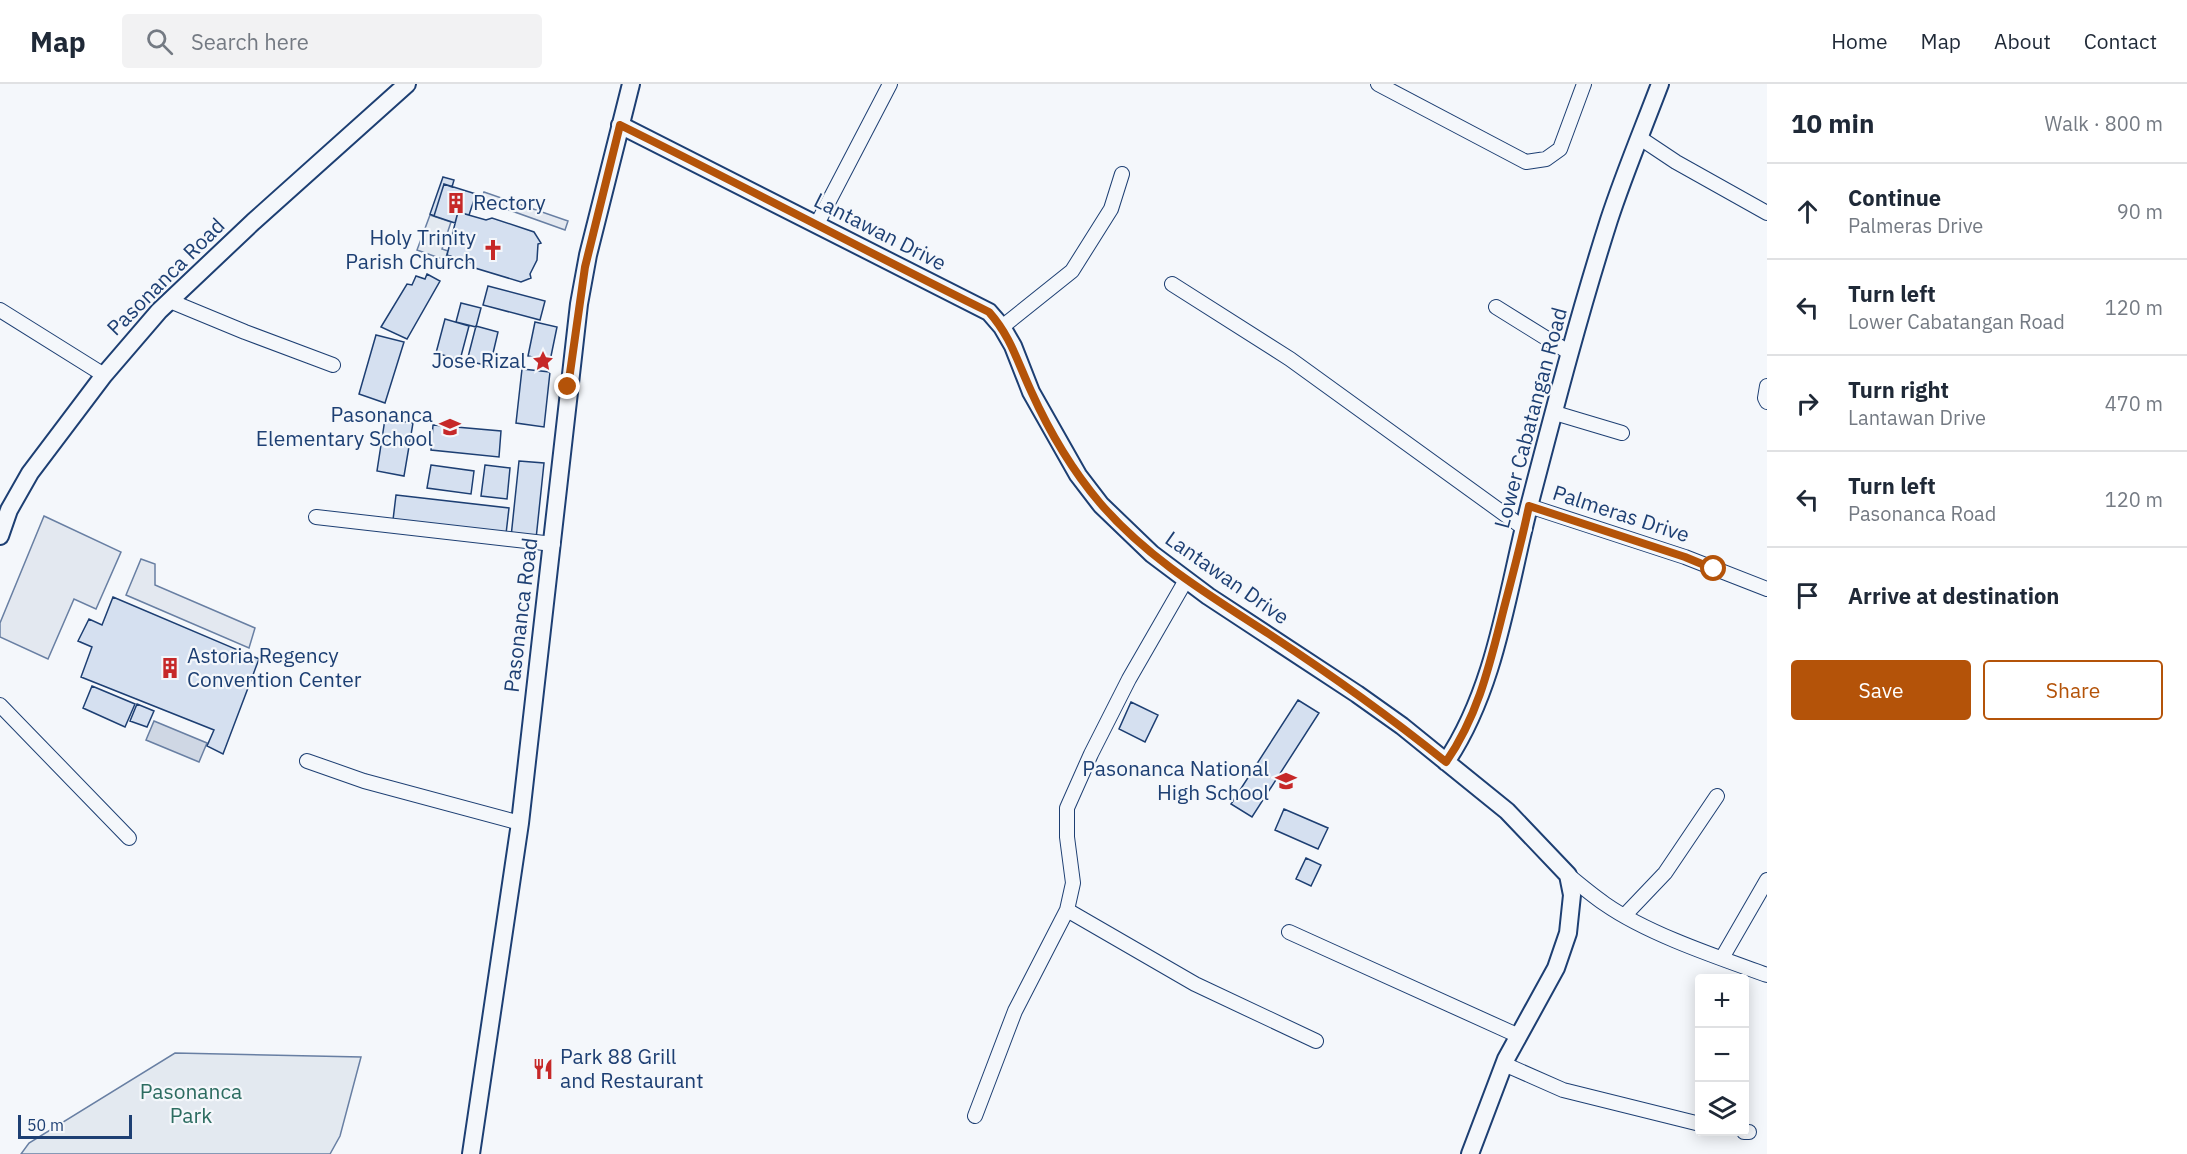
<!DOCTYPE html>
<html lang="en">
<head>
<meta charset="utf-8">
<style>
	:root { --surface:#fff; --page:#f2f2f3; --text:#1f2937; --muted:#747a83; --line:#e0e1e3; --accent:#b45309 }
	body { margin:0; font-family:"IBM Plex Sans",sans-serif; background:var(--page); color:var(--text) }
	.controls { position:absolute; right:18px; bottom:18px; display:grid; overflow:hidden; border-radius:6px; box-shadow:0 3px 15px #0003 }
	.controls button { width:54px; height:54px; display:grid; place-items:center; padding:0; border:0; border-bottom:2px solid var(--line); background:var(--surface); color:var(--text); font:30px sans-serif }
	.scale { position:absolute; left:18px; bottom:15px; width:114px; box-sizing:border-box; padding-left:6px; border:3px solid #1d3f73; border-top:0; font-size:16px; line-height:21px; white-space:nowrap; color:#1d3f73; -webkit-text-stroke:4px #f4f7fb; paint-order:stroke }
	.stop { position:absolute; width:18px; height:18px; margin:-14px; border:4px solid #b45309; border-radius:50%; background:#fff }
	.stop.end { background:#b45309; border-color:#fff; box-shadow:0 2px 6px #0008 }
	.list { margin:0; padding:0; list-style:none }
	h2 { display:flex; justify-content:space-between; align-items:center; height:78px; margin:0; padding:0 24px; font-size:26px }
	h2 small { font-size:20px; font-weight:400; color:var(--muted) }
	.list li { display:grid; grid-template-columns:39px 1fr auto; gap:18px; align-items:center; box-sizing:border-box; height:96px; padding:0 24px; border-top:2px solid var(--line) }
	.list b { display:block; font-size:22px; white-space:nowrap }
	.list p { margin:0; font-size:20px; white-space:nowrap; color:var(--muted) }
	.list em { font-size:20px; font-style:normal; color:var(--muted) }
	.actions { display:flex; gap:12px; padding:18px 24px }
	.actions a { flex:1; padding:14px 0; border:2px solid var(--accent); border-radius:6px; text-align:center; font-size:21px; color:var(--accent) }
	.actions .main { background:var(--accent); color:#fff }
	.icon { flex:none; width:33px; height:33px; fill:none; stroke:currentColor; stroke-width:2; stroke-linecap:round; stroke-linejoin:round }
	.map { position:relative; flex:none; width:1767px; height:1070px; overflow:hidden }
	header { display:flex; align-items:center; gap:36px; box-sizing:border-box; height:84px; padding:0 30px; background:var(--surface); border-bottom:2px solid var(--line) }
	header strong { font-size:28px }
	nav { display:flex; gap:33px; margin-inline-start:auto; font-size:21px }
	.search { width:420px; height:54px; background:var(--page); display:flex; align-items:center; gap:15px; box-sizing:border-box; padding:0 21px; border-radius:6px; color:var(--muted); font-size:22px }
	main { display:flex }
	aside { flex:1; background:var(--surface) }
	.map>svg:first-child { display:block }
	.green { fill:#e3e9f0; stroke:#687fa3; stroke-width:1.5 }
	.parking { fill:#e3e8f0; stroke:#687fa3; stroke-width:1.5 }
	.water { fill:#cfd7e4; stroke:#687fa3; stroke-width:1.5 }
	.building { fill:#d5e0f0; stroke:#1d3f73; stroke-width:1.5 }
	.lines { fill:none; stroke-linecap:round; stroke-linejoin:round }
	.minor-casing { stroke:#1d3f73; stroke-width:16 }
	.tertiary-casing { stroke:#1d3f73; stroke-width:20 }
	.minor { stroke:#f4f7fb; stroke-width:14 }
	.tertiary { stroke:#f4f7fb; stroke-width:16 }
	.route { stroke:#b45309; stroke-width:8 }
	.labels { text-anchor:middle; stroke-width:4.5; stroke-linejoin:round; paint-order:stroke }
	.poi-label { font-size:21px; fill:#1d3f73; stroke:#f4f7fb; text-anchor:end }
	.street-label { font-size:21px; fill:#1d3f73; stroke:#f4f7fb }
	.park-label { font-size:21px; fill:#2c6c60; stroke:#f4f7fb }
</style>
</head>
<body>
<header>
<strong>Map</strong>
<div class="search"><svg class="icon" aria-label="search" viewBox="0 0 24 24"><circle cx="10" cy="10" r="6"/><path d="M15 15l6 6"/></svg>Search here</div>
<nav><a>Home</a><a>Map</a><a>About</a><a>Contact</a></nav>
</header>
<main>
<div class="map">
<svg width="1767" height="1070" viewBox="0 0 1767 1070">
	<rect width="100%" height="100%" fill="#f4f7fb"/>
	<path class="green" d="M430 131 451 138 442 165 448 167 445 176 417 166Z
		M175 969 361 973 340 1052 330 1070H21L29 1059Z"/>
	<path class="parking" d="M484 108 568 137 565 146 481 116Z
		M44 432 121 468 96 525 74 515 48 575 0 553V539Z
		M141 475 155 480V501L255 544 249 564 126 511Z"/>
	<path class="water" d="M154 637 207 659 199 678 146 656Z"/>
	<path class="building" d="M443 93 454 96 452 103 444 100 434 132 430 130Z
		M444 100 476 110 469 131 458 128 455 139 434 132Z
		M458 128 486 136 492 134 534 148 541 159 538 160 537 176 530 190 531 194 521 198 475 184 471 179 447 171Z
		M427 190 440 197 407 255 381 243 407 200 412 201 416 192 425 195Z
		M488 202 545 217 540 236 483 221Z
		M461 219 481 224 476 243 456 238Z
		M445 235 469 242 460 276 436 269Z
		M535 238 557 243 550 277 528 272Z
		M476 242 498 248 490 282 467 277Z
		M376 251 404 258 385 319 359 310Z
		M522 285 550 288 544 343 516 339Z
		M385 335 413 339 404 392 377 387Z
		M433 341 501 347 499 373 431 366Z
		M519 377 544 379 536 455 511 453Z
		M431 381 474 387 471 410 427 404Z
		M485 381 510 384 507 415 481 412Z
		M396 411 509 424 506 450 393 436Z
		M113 513 259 575 223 670 207 662 214 646 81 593 92 563 78 557 89 535 102 541Z
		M92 602 135 620 125 643 83 624Z
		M1298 616 1319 629 1252 733 1231 720Z
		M1131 618 1158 631 1145 658 1119 645Z
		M137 620 154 627 147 643 130 637Z
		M1284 725 1328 744 1318 765 1275 746Z
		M1306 774 1321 781 1311 802 1296 795Z"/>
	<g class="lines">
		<defs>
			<path id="minor" d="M1378 0 1526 78 1546 75 1560 65 1584 0
				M1640 54 1676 78 1767 129
				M817 140 890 0
				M1172 200 1290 275 1525 445
				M170 217 245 248 333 281
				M1496 223 1570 269
				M0 226 104 291
				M1002 243 1072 187 1111 125 1122 90
				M1767 302 1765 314 1767 318
				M1555 329 1622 349
				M1529 422 1685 473 1767 505
				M316 433 553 460
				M0 621 129 754
				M307 677 364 697 520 739
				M1568 791C1580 801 1592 811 1605 820 1648 850 1717 873 1767 891
				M1067 826 1195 900 1316 957
				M1625 831 1665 789 1717 712
				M1289 848 1519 952
				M1722 874 1767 796
				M1504 980 1563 1006 1700 1040
				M975 1032 1015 927 1067 826 1073 799 1067 753V724L1091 670 1129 595 1186 496
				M1744 1048H1749"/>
			<path id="tertiary" d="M620 41 989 228 1002 243 1013 262 1031 308 1078 391 1101 421 1152 470 1208 512 1357 610 1402 642 1507 727 1568 791 1572 811 1568 849 1556 884 1506 975 1470 1070
				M0 452 9 426 30 389 104 291 159 227 253 138 407 0
				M1446 678C1498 601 1508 500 1532 411 1556 319 1580 227 1609 136 1624 90 1643 45 1660 0
				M471 1070 520 739 579 220 588 171 631 0"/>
		</defs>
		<use href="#minor" class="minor-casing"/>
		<use href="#tertiary" class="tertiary-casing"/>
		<use href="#minor" class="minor"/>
		<use href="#tertiary" class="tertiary"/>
	</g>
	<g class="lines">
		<path class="route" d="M568 303 585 183 620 41C744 102 865 167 989 228 1011 253 1017 277 1031 307 1049 347 1072 386 1100 419 1147 474 1209 511 1269 550 1330 590 1389 632 1446 678 1479 630 1490 579 1504 524 1513 490 1522 456 1529 422L1685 473 1714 485"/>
	</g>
	<defs>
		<symbol id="building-bare" viewBox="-9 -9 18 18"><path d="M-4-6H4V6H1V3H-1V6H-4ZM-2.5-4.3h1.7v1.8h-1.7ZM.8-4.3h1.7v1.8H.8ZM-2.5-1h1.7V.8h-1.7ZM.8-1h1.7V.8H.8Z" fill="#c62828" stroke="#f4f7fb" stroke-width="2.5" paint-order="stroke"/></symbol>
		<symbol id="church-bare" viewBox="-9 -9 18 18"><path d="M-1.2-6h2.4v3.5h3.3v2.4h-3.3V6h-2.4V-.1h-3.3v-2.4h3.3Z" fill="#c62828" stroke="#f4f7fb" stroke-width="2.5" paint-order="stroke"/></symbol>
		<symbol id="sight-bare" viewBox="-9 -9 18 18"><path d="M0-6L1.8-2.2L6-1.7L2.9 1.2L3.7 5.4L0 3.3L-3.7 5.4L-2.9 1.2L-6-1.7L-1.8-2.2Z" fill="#c62828" stroke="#f4f7fb" stroke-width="2.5" paint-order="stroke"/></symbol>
		<symbol id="school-bare" viewBox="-9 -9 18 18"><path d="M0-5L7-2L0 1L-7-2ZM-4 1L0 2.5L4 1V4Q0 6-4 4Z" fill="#c62828" stroke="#f4f7fb" stroke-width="2.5" paint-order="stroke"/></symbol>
		<symbol id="restaurant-bare" viewBox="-9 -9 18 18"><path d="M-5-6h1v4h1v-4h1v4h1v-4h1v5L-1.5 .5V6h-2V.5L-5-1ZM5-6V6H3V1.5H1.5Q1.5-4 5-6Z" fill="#c62828" stroke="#f4f7fb" stroke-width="2.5" paint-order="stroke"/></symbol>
	</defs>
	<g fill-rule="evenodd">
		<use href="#building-bare" x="441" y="104" width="30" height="30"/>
		<use href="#church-bare" x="478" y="151" width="30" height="30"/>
		<use href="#sight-bare" x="528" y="262" width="30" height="30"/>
		<use href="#school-bare" x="435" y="328" width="30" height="30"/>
		<use href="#building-bare" x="155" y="569" width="30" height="30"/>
		<use href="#school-bare" x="1271" y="682" width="30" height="30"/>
		<use href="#restaurant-bare" x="528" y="970" width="30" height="30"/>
	</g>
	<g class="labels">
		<g class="poi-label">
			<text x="473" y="126" text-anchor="start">Rectory</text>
			<text x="476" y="161">Holy Trinity<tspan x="476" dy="24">Parish Church</tspan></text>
			<text x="526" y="284">Jose Rizal</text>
			<text x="433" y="338">Pasonanca<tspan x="433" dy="24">Elementary School</tspan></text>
			<text x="187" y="579" text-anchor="start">Astoria Regency<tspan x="187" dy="24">Convention Center</tspan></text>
			<text x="1269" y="692">Pasonanca National<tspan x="1269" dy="24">High School</tspan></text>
			<text x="560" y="980" text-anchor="start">Park 88 Grill<tspan x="560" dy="24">and Restaurant</tspan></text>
		</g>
		<g class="street-label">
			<text transform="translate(880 148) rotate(27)" y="7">Lantawan Drive</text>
			<text transform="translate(166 193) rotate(-45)" y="7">Pasonanca Road</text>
			<text transform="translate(1531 334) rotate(-75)" y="7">Lower Cabatangan Road</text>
			<text transform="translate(1621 430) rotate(18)" y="7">Palmeras Drive</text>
			<text transform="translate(1227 494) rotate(35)" y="7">Lantawan Drive</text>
			<text transform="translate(521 531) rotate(-83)" y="7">Pasonanca Road</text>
		</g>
		<g class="park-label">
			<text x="191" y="1015">Pasonanca<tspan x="191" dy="24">Park</tspan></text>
		</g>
	</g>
</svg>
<div class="controls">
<button>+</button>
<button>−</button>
<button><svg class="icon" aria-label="layers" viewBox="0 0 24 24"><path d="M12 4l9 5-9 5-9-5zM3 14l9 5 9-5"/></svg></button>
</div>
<div class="scale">50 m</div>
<div class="stop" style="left:1714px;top:485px"></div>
<div class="stop end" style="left:568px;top:303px"></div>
</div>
<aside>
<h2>10 min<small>Walk · 800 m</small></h2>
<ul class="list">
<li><svg class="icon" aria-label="ahead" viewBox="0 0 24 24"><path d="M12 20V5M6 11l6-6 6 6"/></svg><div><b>Continue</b><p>Palmeras Drive</p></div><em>90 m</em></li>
<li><svg class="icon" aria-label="left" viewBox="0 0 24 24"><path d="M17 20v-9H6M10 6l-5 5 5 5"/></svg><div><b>Turn left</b><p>Lower Cabatangan Road</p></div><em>120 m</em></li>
<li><svg class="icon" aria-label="right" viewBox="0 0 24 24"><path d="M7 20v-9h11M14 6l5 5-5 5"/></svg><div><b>Turn right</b><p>Lantawan Drive</p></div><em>470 m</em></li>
<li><svg class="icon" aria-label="left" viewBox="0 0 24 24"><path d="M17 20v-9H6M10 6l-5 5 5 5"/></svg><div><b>Turn left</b><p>Pasonanca Road</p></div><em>120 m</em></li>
<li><svg class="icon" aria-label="arrive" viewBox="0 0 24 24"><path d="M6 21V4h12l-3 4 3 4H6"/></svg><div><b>Arrive at destination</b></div></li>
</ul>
<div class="actions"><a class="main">Save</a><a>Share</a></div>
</aside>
</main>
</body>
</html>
